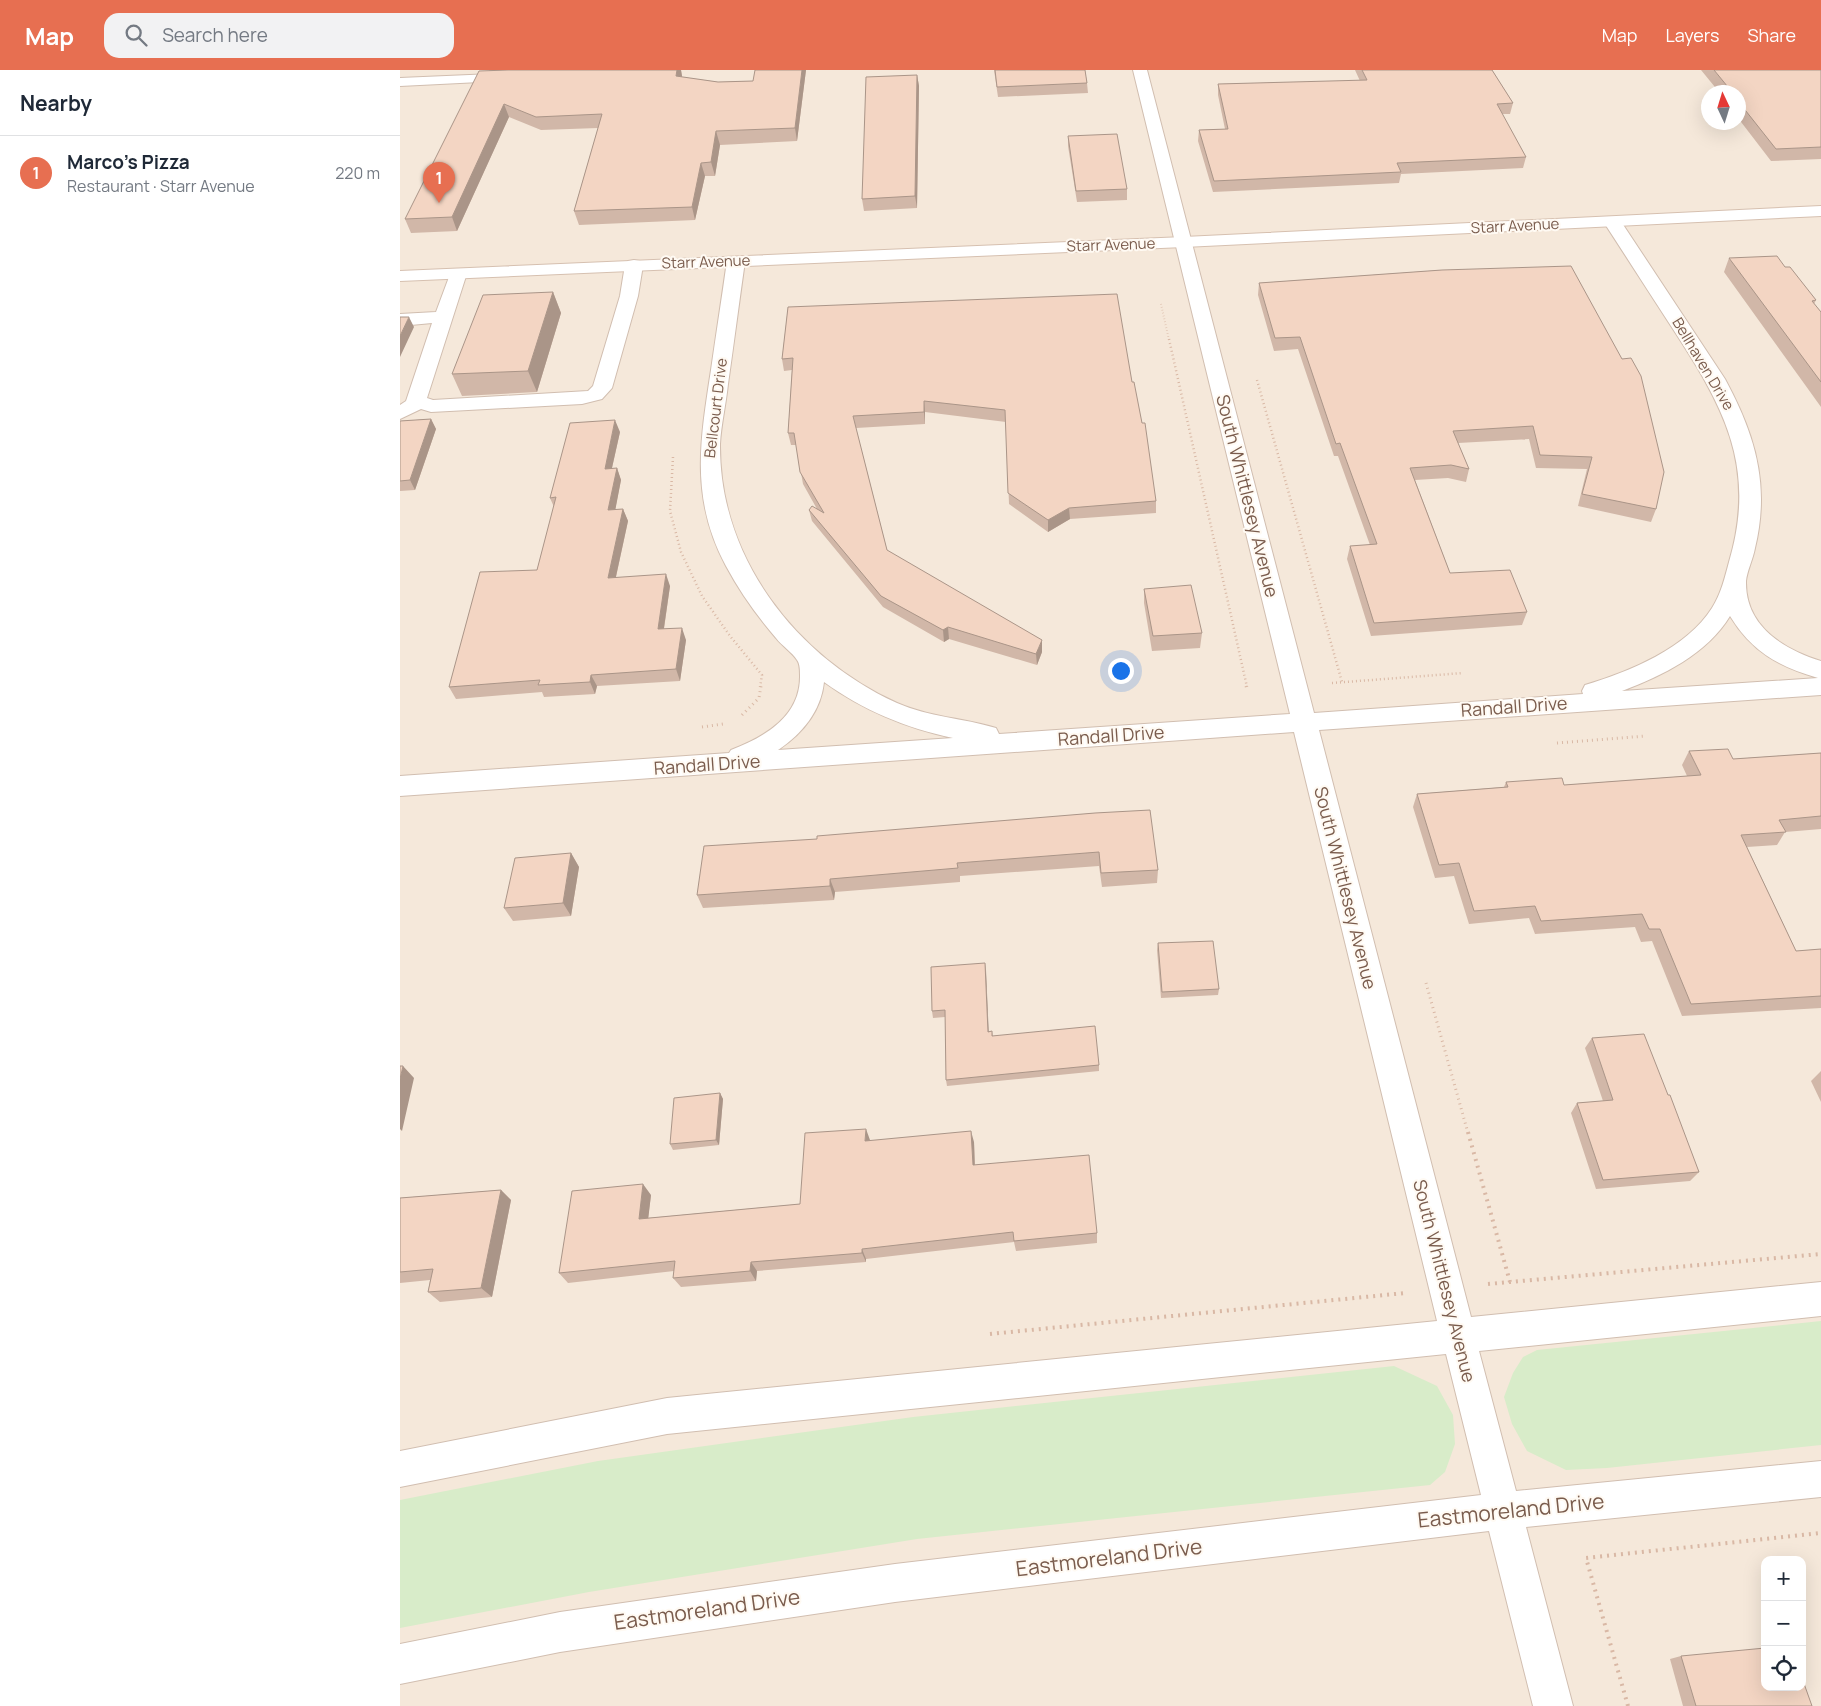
<!DOCTYPE html>
<html lang="en">
<head>
<meta charset="utf-8">
<style>
	:root { --surface:#fff; --page:#f2f2f3; --text:#1f2937; --muted:#747a83; --line:#e0e1e3; --accent:#e76f51 }
	body { margin:0; font-family:Manrope,sans-serif; background:var(--page); color:var(--text) }
	.controls { position:absolute; right:15px; bottom:15px; display:grid; overflow:hidden; border-radius:10px; box-shadow:0 5px 20px #0002 }
	.controls button { width:45px; height:45px; display:grid; place-items:center; padding:0; border:0; border-bottom:1px solid var(--line); background:var(--surface); color:var(--text); font:25px sans-serif }
	.compass { position:absolute; left:1301px; top:15px; width:45px; height:45px; border-radius:50%; background:var(--surface); box-shadow:0 5px 20px #0002; rotate:356deg }
	.you { position:absolute; left:720px; top:600px; width:18px; height:18px; margin:-12px; border:4px solid #fff; border-radius:50%; background:#1a73e8; box-shadow:0 0 0 8px #1a73e833 }
	.badge { display:grid; place-items:center; width:32px; height:32px; border-radius:50%; background:var(--accent); color:#fff; font-size:16px; font-weight:700 }
	.pin { position:absolute; translate:-50% -41px; filter:drop-shadow(0 1px 2px #0008) }
	.pin::after { content:''; position:absolute; top:26px; width:18px; height:15px; background:inherit; clip-path:polygon(0 0,100% 0,50% 100%) }
	.list { margin:0; padding:0; list-style:none }
	h2 { display:flex; justify-content:space-between; align-items:center; height:65px; margin:0; padding:0 20px; font-size:21px }
	h2 small { font-size:16px; font-weight:400; color:var(--muted) }
	.list li { display:grid; grid-template-columns:32px 1fr auto; gap:15px; align-items:center; box-sizing:border-box; height:75px; padding:0 20px; border-top:1px solid var(--line) }
	.list b { display:block; font-size:19px; white-space:nowrap }
	.list p { margin:0; font-size:16px; white-space:nowrap; color:var(--muted) }
	.list em { font-size:16px; font-style:normal; color:var(--muted) }
	.icon { flex:none; width:28px; height:28px; fill:none; stroke:currentColor; stroke-width:2; stroke-linecap:round; stroke-linejoin:round }
	.map { position:relative; flex:none; width:1421px; height:1636px; overflow:hidden }
	header { display:flex; align-items:center; gap:30px; box-sizing:border-box; height:70px; padding:0 25px; background:var(--accent); color:#fff }
	header strong { font-size:24px }
	nav { display:flex; gap:28px; margin-inline-start:auto; font-size:18px }
	.search { width:350px; height:45px; background:var(--page); display:flex; align-items:center; gap:12px; box-sizing:border-box; padding:0 18px; border-radius:15px; color:var(--muted); font-size:19px }
	main { display:flex }
	aside { flex:1; background:var(--surface) }
	.map>svg:first-child { display:block }
	.residential { fill:#f5e8da; fill-rule:evenodd }
	.green { fill:#d8ecc9 }
	.lines { fill:none; stroke-linecap:round; stroke-linejoin:round }
	.lane-casing { stroke:#d1beb0; stroke-width:2 }
	.street-casing { stroke:#d1beb0; stroke-width:2 }
	.secondary-casing { stroke:#d6c0b0; stroke-width:2 }
	.path-far3 { stroke:#d9b8a5; stroke-width:2; stroke-dasharray:0.5 2.5; stroke-linecap:butt }
	.path-far2 { stroke:#d9b8a5; stroke-width:2.5; stroke-dasharray:1 3; stroke-linecap:butt }
	.path-far1 { stroke:#d9b8a5; stroke-width:3; stroke-dasharray:1 4; stroke-linecap:butt }
	.path { stroke:#d9b8a5; stroke-width:4; stroke-dasharray:2 5; stroke-linecap:butt }
	.lane { fill:#fff; fill-rule:evenodd }
	.street { fill:#fff; fill-rule:evenodd }
	.secondary { fill:#fff; fill-rule:evenodd }
	.wall { fill:#d1b7a8 }
	.shaded-wall { fill:#aa9588 }
	.building { fill:#f3d5c3; stroke:#aa9588 }
	.labels { text-anchor:middle; stroke-width:4; stroke-linejoin:round; paint-order:stroke }
	.far-street-label { font-size:15px; fill:#7a5c4d; stroke:#fffaf3 }
	.street-label { font-size:18px; fill:#7a5c4d; stroke:#fffaf3 }
	.near-street-label { font-size:21px; fill:#7a5c4d; stroke:#fffaf3 }
</style>
</head>
<body>
<header>
<strong>Map</strong>
<div class="search"><svg class="icon" aria-label="search" viewBox="0 0 24 24"><circle cx="10" cy="10" r="6"/><path d="M15 15l6 6"/></svg>Search here</div>
<nav><a>Map</a><a>Layers</a><a>Share</a></nav>
</header>
<main>
<aside>
<h2>Nearby<small></small></h2>
<ul class="list">
<li><span class="badge">1</span><div><b>Marco's Pizza</b><p>Restaurant · Starr Avenue</p></div><em>220 m</em></li>
</ul>
</aside>
<div class="map">
<svg width="1421" height="1636" viewBox="0 0 1421 1636">
	<rect width="100%" height="100%" fill="#fdf6ec"/>
	<path class="residential" d="M0 0H1421V1636H0ZM1308 22H1338V52H1308ZM1365 1490H1402V1617H1365Z"/>
	<path class="green" d="M1421 1251V1375L1207 1398 1166 1400 1127 1381 1112 1354 1104 1327 1113 1303 1123 1287 1137 1280Z
		M994 1296 1037 1316 1053 1345 1055 1374 1045 1402 1030 1415 517 1469 189 1522 0 1558V1430L198 1391 513 1347Z"/>
	<g class="lines">
		<defs>
			<path id="lane" d="M234 190 240 191 243 195 238 226 212 318 202 329 182 334 31 342 21 339 0 349V335L6 331 32 253 0 256V244L36 242 52 199H64L67 203 27 328 33 330 188 321 193 316 220 226 225 195 228 191Z"/>
			<path id="street" d="M733 0H747L914 643 1183 624 1182 621 1185 615C1229 602 1287 578 1312 538 1321 524 1325 507 1329 492 1358 395 1322 334 1271 256 1248 221 1226 186 1203 151L1206 147H1218L1325 309C1345 346 1361 385 1361 429 1361 445 1359 462 1355 478 1353 489 1347 501 1346 511 1345 556 1383 579 1421 591V625L919 660 1071 1247 1421 1212V1246L1079 1281 1116 1421 1421 1391V1427L1126 1457 1173 1636H1133L1089 1461 495 1532 160 1582 0 1614V1574L160 1542 495 1494 1081 1425 1046 1284 267 1364 0 1417V1381L267 1328 1037 1251 894 662 0 726V706L329 683 331 680C365 667 401 646 400 605 400 600 400 594 397 590 392 582 382 576 376 568 357 546 340 522 326 496 290 429 300 371 311 300 316 264 322 227 327 191L330 187H342L345 191C339 232 334 273 328 314 326 334 321 355 320 374 319 488 396 587 497 633 529 647 563 648 596 658L599 664 890 644ZM1330 546C1352 582 1378 596 1418 608L1222 621C1262 606 1307 584 1330 546ZM424 612C463 640 505 658 553 668L378 680C402 664 421 641 424 612Z
				M113 3 120 7 118 10 0 16V8Z"/>
			<path id="secondary" d="M1421 136V146L784 177 0 211V201L784 167Z"/>
		</defs>
		<use href="#lane" class="lane-casing"/>
		<use href="#street" class="street-casing"/>
		<use href="#secondary" class="secondary-casing"/>
		<path class="path-far3" d="M761 234 769 270"/>
		<path class="path-far2" d="M769 269 847 617
			M857 310 942 612
			M273 387 270 441 281 482 302 526 330 566 362 605 360 617
			M932 613 1063 603"/>
		<path class="path-far1" d="M846 616 847 619
			M342 645 359 628 361 616
			M302 657 323 654
			M1157 673 1246 666
			M1026 913 1068 1063"/>
		<path class="path" d="M1068 1062 1110 1212
			M1088 1214 1421 1184
			M590 1264 1005 1223
			M1228 1636 1186 1488 1421 1463"/>
		<use href="#lane" class="lane"/>
		<use href="#street" class="street"/>
		<use href="#secondary" class="secondary"/>
	</g>
	<path class="wall" d="M89 0H281L282 7 318 12 353 11 406 0 397 71 320 75 315 106H305L295 150 179 155 174 141 198 58 141 60 109 47 57 161 11 163 5 149 89 1Z
		M594 0H685L687 13 688 23 598 27Z
		M955 0H1092L1113 33 1110 44H1102L1126 87 1123 98 1001 104 999 113 813 122 798 71 799 60 825 59 818 25V14L960 11Z
		M1301 0H1421V89L1371 91 1338 48V22H1319Z
		M517 5 519 16 517 138 464 141 462 129Z
		M668 66 727 119V130L677 132 668 76Z
		M1329 188 1385 197 1416 230 1414 234 1421 242V337L1324 202Z
		M1042 200 1256 439 1251 452 1178 436 1187 399 1136 398 1129 369 1058 373 1069 399 1066 412 1048 408 1015 410 1050 503 1127 542 1122 555 971 566 947 489 950 476 970 475 938 386H934L898 279 874 281 858 225 859 213Z
		M153 222 161 243 137 322 62 326 52 304Z
		M388 237 732 312 742 353 756 431V443L670 449 648 462 609 434 606 352 525 342V354L456 358 487 480 642 582 637 595 549 569 544 572 483 537 412 451 409 440 417 439 403 414 396 375H391L388 363 392 300 384 301 382 289Z
		M31 349 36 359 15 420 0 421V351Z
		M220 362 212 398H217L221 410 215 440 223 439 228 451 216 507 270 516 264 559 286 570 280 611 197 616 195 624 144 627 142 622 56 629 49 617 137 500 154 437 150 428Z
		M744 519 802 563 800 578 752 581 744 533Z
		M1289 681 1333 689 1421 683V759L1385 762 1377 775 1347 777 1396 881 1421 879V938L1282 946 1252 871 1241 872 1235 857 1135 864 1129 848 1069 854 1054 806 1035 808 1013 737 1017 724 1104 717 1106 712 1164 715 1287 706 1282 695Z
		M695 743 758 800 757 813 702 817 699 796 560 806V812L435 822 434 830 303 838 297 825 417 769Z
		M171 783 179 797 171 846 113 851 104 838Z
		M758 873 819 919 818 925 761 928 757 880Z
		M585 893 588 961H592L593 966 699 995V1001L547 1016 546 1010 545 947 533 948 532 941Z
		M1192 968 1268 1025 1299 1102 1290 1111 1196 1119 1171 1043 1177 1033 1203 1031 1185 978Z
		M1421 1001V1032L1411 1011Z
		M320 1023 323 1029 319 1075 273 1080 270 1074Z
		M470 1070V1071L574 1072 575 1095 697 1163V1173L616 1181 614 1172 466 1189V1192L357 1201 356 1211 281 1217 273 1208 274 1201 168 1213 159 1203 251 1125 248 1148 400 1134Z
		M101 1120 111 1130 92 1227 40 1232 28 1222 30 1210 0 1213V1128Z
		M1281 1586 1412 1636H1283L1270 1589Z"/>
	<path class="shaded-wall" d="M277 0H281L282 6 279 19 276 6Z
		M402 0H406L397 71 395 58Z
		M517 5 519 16 517 138 515 126Z
		M104 34 109 47 57 161 52 147Z
		M316 61 320 75 315 106 311 92Z
		M301 93 305 106 295 150 292 137Z
		M153 222 161 243 137 322 128 301Z
		M9 247 14 257 0 287V266Z
		M524 331 525 342V354L524 342Z
		M31 349 36 359 15 420 10 410Z
		M215 350 220 362 209 411 205 399Z
		M217 398 221 410 213 452 208 440Z
		M669 438 670 449 648 462V450Z
		M223 439 228 451 213 520 208 508Z
		M266 504 270 516 262 571 258 559Z
		M548 557 549 569 544 572 543 560Z
		M282 558 286 570 280 611 276 599Z
		M642 570V582L637 595 636 584Z
		M191 605 197 616 195 624 190 612Z
		M171 783 179 797 171 846 163 833Z
		M430 809 435 822 434 830 430 816Z
		M585 893 586 900 589 968 588 962Z
		M3 996 14 1008 2 1061 0 1059V1009Z
		M320 1023 323 1029 319 1075 316 1070Z
		M466 1059 470 1070V1082L465 1071Z
		M571 1061 574 1072 575 1106 573 1095Z
		M243 1114 251 1125 247 1159 239 1149Z
		M101 1120 111 1130 92 1227 81 1218Z
		M462 1179 466 1189V1192L462 1183Z
		M351 1192 357 1201 356 1211 350 1201Z"/>
	<path class="building" d="M108 0H277L276 6 318 12 353 11 355 0H402L395 58 316 61 311 92 301 93 292 137 174 141 202 44 136 47 104 34 52 147 5 149 79 1Z
		M595 0H685L687 13 597 17Z
		M962 0H1092L1113 33 1097 34 1126 87 997 93 1001 102 814 111 799 60 828 59 818 14 967 10Z
		M1314 0H1421V77L1376 79 1338 31V22H1332Z
		M517 5 515 126 462 129 466 7Z
		M717 64 727 119 676 121 668 66Z
		M1377 186 1385 197H1390L1416 230 1412 231 1421 242V312L1329 188Z
		M1171 196 1222 289 1231 288 1241 306 1264 402 1256 439 1182 424 1192 387 1140 385 1133 356 1053 361 1069 399 1051 395 1010 398 1050 503 1110 500 1127 542 974 553 950 476 977 474 940 373 936 374 900 267 875 268 859 213 1042 200Z
		M153 222 128 301 52 304 83 225Z
		M717 224 732 312H734L742 353H745L756 431 669 438 648 450 608 423 605 340 524 331V342L453 346 487 480 642 570 636 584 548 557 543 560 481 526 409 440 412 436 424 443 400 402 394 363H388L393 288 382 289 388 237Z
		M0 247H9L0 266Z
		M31 349 10 410 0 411V351Z
		M215 350 205 399 217 398 208 440 223 439 208 508 266 504 258 559 282 558 276 599 191 605 190 612 138 615 140 610 49 617 80 502 137 500 156 427 150 428 170 353Z
		M791 515 802 563 753 566 744 519Z
		M1328 679 1333 689 1421 683V746L1379 750 1386 762 1341 765 1396 881 1421 879V926L1291 934 1260 859H1249L1242 844 1141 851 1135 836 1074 841 1059 793 1039 795 1017 724 1108 717 1106 712 1162 708 1164 715 1301 705 1289 681Z
		M750 740 758 800 701 803 699 782 557 793 558 798 430 809V816L297 825 304 776 417 769V766L695 743Z
		M171 783 163 833 104 838 115 788Z
		M813 871 819 919 762 922 758 873Z
		M585 893 588 962 592 961V966L695 956 699 995 546 1010 545 940 532 941 531 897Z
		M1244 964 1268 1025H1270L1299 1102 1203 1110 1177 1033 1213 1030 1192 968Z
		M0 996H3L0 1009Z
		M320 1023 316 1070 270 1074 274 1028Z
		M466 1059 465 1071 571 1061 573 1095 689 1085 697 1163 614 1171 613 1162 462 1179V1183L351 1192 350 1201 273 1208 275 1191 159 1203 172 1121 243 1114 239 1149 400 1134 405 1063Z
		M101 1120 81 1218 28 1222 33 1199 0 1202V1128Z
		M1365 1578V1617H1402V1608L1412 1636H1296L1281 1586Z"/>
	<g class="labels">
		<g class="far-street-label">
			<text transform="translate(1115 156) rotate(-3)" y="5">Starr Avenue</text>
			<text transform="translate(711 175) rotate(-2)" y="5">Starr Avenue</text>
			<text transform="translate(306 192) rotate(-2)" y="5">Starr Avenue</text>
			<text transform="translate(1303 294) rotate(59)" y="5">Bellhaven Drive</text>
			<text transform="translate(316 338) rotate(-83)" y="5">Bellcourt Drive</text>
		</g>
		<g class="street-label">
			<text transform="translate(847 426) rotate(76)" y="6">South Whittlesey Avenue</text>
			<text transform="translate(1114 637) rotate(-4)" y="6">Randall Drive</text>
			<text transform="translate(711 666) rotate(-4)" y="6">Randall Drive</text>
			<text transform="translate(307 695) rotate(-4)" y="6">Randall Drive</text>
			<text transform="translate(945 818) rotate(76)" y="6">South Whittlesey Avenue</text>
			<text transform="translate(1044 1211) rotate(76)" y="6">South Whittlesey Avenue</text>
		</g>
		<g class="near-street-label">
			<text transform="translate(1111 1441) rotate(-6)" y="7">Eastmoreland Drive</text>
			<text transform="translate(709 1488) rotate(-7)" y="7">Eastmoreland Drive</text>
			<text transform="translate(307 1540) rotate(-8)" y="7">Eastmoreland Drive</text>
		</g>
	</g>
</svg>
<div class="controls">
<button>+</button>
<button>−</button>
<button><svg class="icon" aria-label="locate" viewBox="0 0 24 24"><circle cx="12" cy="12" r="6"/><path d="M12 2v4M12 18v4M2 12h4M18 12h4"/></svg></button>
</div>
<svg class="compass" viewBox="-18 -18 36 36"><path d="M0-13l5 13h-10z" fill="#e53935"/><path d="M0 13l5-13h-10z" fill="#747a83"/></svg>
<div class="you"></div>
<div class="pin badge" style="left:39px;top:133px">1</div>
</div>
</main>
</body>
</html>
